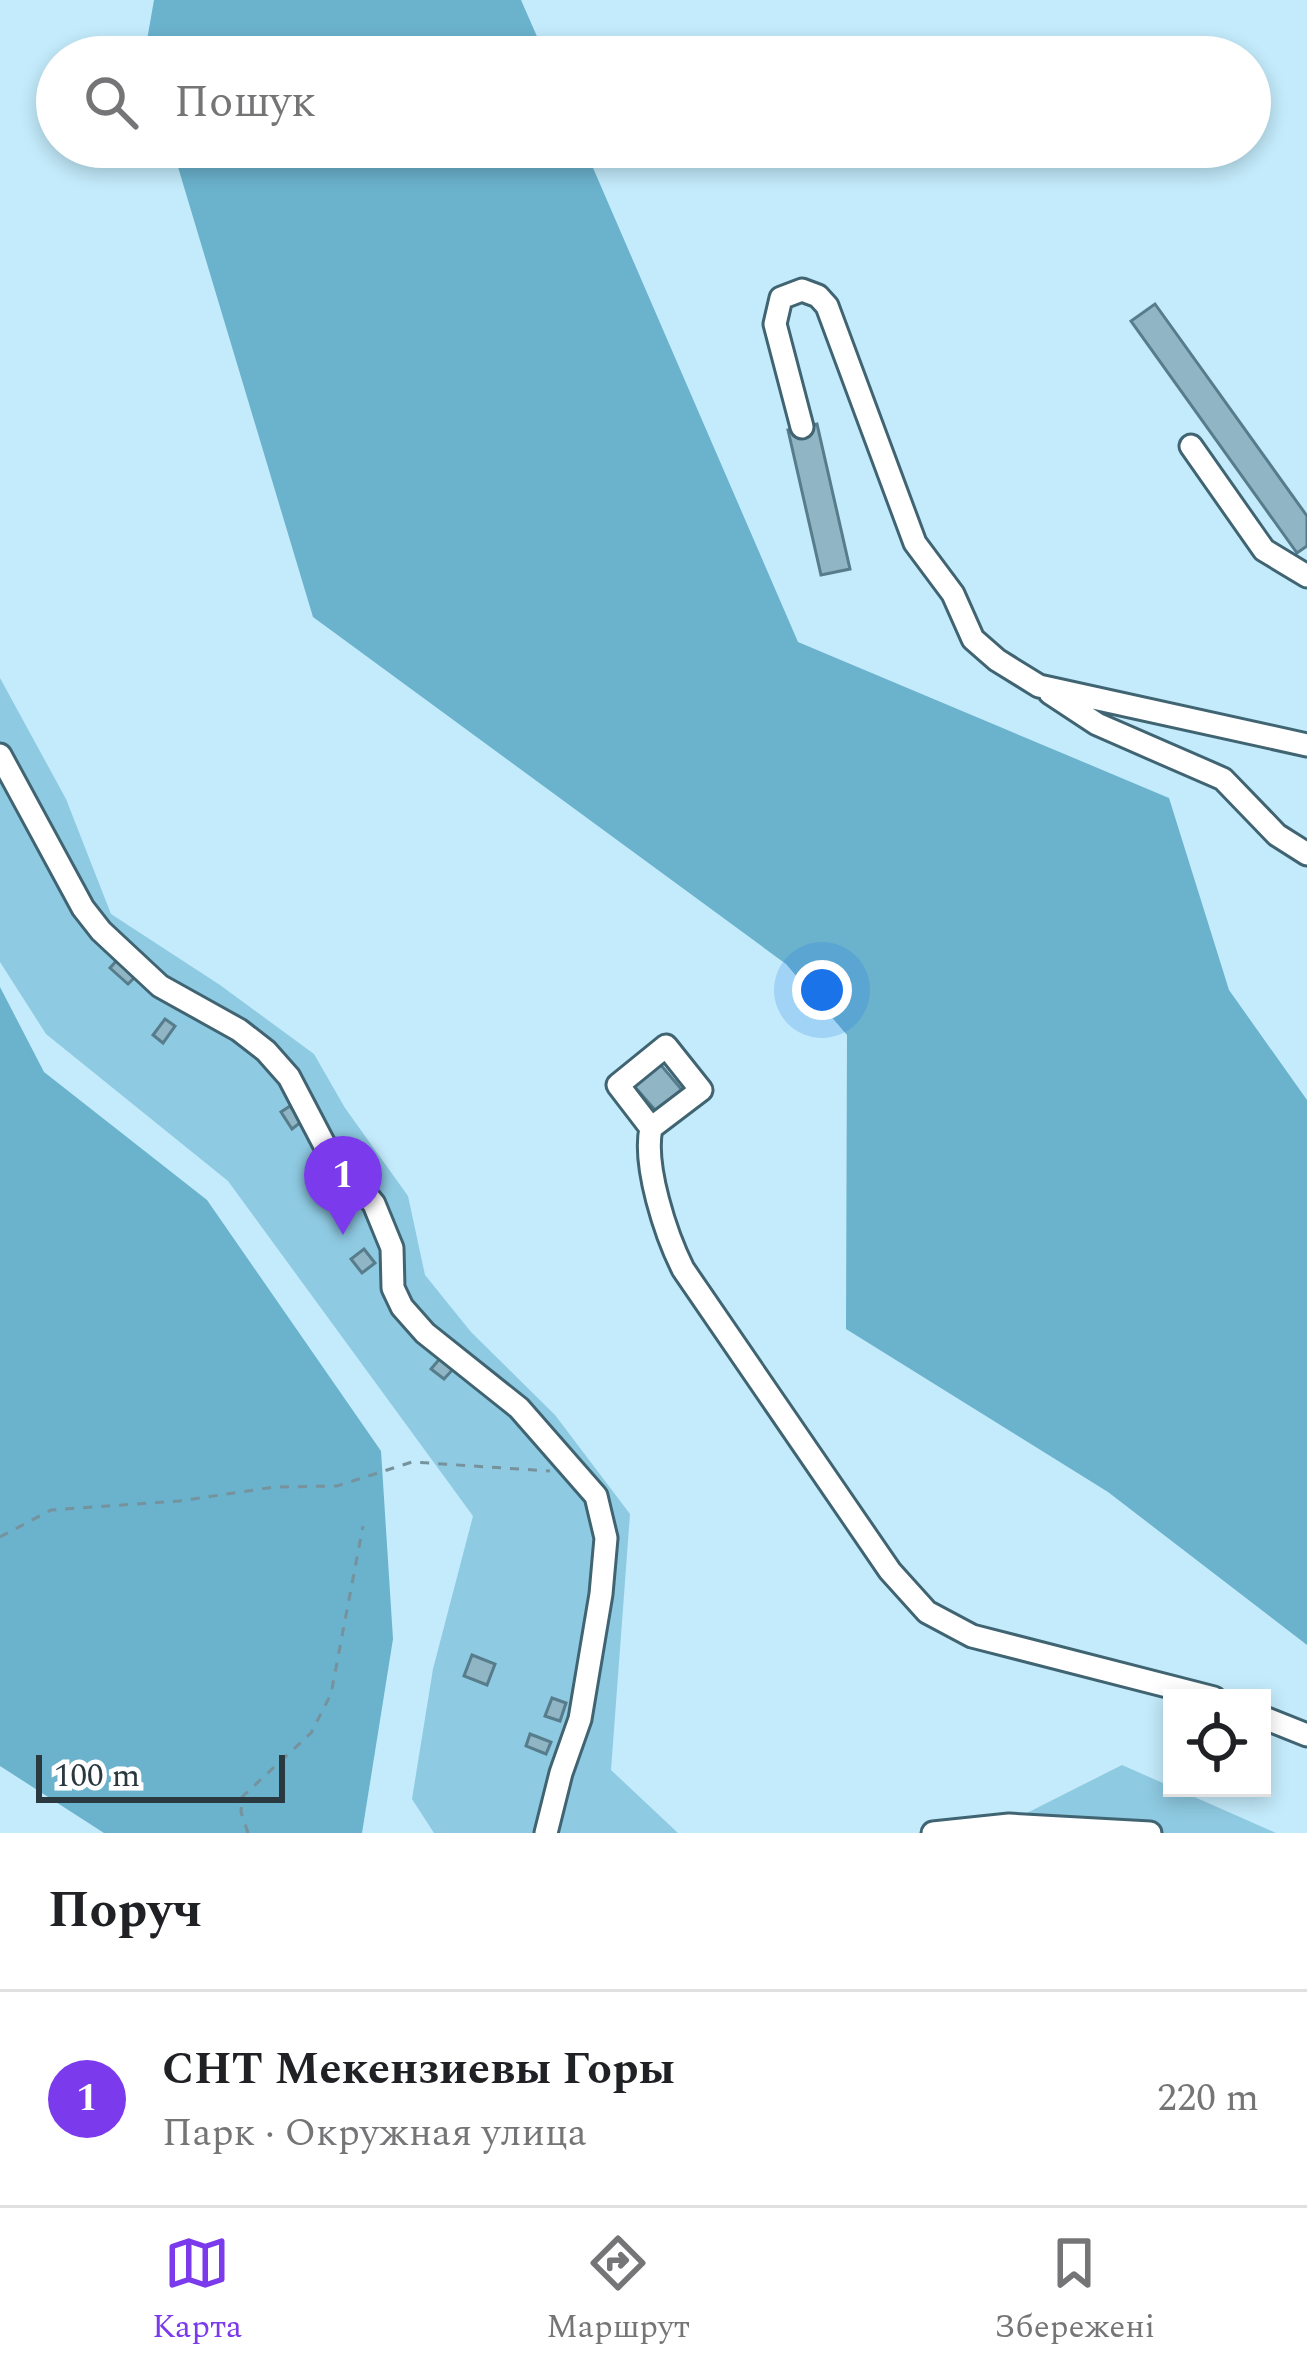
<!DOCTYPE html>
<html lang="uk">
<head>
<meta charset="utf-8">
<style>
	:root { --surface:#fff; --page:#f2f2f2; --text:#202124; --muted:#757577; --line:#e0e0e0; --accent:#7c3aed }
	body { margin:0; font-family:Spectral,serif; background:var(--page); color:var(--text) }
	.controls { position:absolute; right:36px; bottom:36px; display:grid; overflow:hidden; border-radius:0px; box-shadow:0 6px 18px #0003 }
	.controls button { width:108px; height:108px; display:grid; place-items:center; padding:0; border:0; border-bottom:3px solid var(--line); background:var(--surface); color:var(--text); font:60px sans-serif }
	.scale { position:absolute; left:36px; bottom:30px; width:249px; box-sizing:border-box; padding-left:12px; border:6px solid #29393f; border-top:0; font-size:33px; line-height:42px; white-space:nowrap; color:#29393f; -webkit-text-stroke:9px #fff; paint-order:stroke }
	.you { position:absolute; left:822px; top:990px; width:42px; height:42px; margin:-30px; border:9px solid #fff; border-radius:50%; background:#1a73e8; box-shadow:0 0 0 18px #1a73e833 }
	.badge { display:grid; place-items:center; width:78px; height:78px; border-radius:50%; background:var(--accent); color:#fff; font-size:39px; font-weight:700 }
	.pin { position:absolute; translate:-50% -99px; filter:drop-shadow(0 3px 6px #0008) }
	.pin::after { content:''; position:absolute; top:63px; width:42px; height:36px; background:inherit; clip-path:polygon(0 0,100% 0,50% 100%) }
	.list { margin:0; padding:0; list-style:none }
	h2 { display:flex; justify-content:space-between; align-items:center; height:156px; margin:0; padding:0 48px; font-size:51px }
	h2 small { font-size:39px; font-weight:400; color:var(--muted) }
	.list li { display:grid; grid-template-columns:78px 1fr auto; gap:36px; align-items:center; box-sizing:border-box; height:216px; padding:0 48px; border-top:3px solid var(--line) }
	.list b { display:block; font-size:45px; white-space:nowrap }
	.list p { margin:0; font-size:39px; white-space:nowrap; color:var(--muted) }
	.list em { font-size:39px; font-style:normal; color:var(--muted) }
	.icon { flex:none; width:66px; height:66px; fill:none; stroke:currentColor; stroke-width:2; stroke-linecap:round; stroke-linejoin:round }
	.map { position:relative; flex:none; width:1307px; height:1833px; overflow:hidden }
	.search { position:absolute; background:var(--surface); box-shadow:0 6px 18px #0003; left:36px; right:36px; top:36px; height:132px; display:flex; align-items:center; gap:30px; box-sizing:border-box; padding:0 42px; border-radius:66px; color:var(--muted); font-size:45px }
	.sheet { height:372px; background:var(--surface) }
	nav { display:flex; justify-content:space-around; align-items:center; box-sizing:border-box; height:168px; border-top:3px solid var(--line); background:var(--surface); font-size:33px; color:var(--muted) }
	nav a { display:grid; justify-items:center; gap:6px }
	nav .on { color:var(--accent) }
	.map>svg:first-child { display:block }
	.green { fill:#8ecae2 }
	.forest { fill:#6bb2cd }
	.building { fill:#90b6c6; stroke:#577c8b; stroke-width:3 }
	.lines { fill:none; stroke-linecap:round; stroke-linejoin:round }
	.minor-casing { stroke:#406472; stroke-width:27 }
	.path { stroke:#76929d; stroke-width:3; stroke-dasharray:9 9; stroke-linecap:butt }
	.minor { stroke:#fff; stroke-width:21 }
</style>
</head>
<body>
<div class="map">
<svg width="1307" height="1833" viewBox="0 0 1307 1833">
	<rect width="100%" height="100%" fill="#c3ebfb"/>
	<path class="green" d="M0 678 66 799 111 914 220 985 314 1054 345 1108 408 1196 425 1275 471 1332 555 1415 630 1514 611 1770 678 1833H434L412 1799 433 1669 473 1516 228 1181 46 1034 0 962Z
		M1122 1765 1276 1833H987Z"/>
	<path class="forest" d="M154 0H521L546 57H144Z
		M172 147H584L798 642 1169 798 1229 990 1307 1100V1645L1108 1492 846 1329 847 1035 786 964 313 617Z
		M0 987 44 1072 207 1200 381 1451 393 1639 362 1833H104L0 1766Z"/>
	<path class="building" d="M1155 304 1307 516V546L1297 553 1131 321Z
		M817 424 850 569 821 575 788 430Z
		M119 958 137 975 128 984 110 968Z
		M165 1019 175 1026 163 1043 153 1035Z
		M660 1064 682 1090 656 1111 634 1086Z
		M290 1106 301 1122 292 1129 281 1112Z
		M364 1249 375 1263 362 1273 351 1259Z
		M442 1356 455 1367 444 1379 431 1369Z
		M472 1655 495 1664 487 1685 464 1676Z
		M552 1698 566 1703 560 1721 545 1716Z
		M530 1734 551 1742 546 1754 526 1746Z"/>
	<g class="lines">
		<defs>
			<path id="minor" d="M802 427 775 324 781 298 802 290 818 296 827 306 915 543 953 594 973 639 997 660 1039 686 1307 745
				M1191 446 1264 550 1307 576
				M1050 693 1097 724 1223 779 1277 835 1307 854
				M0 755 83 908 101 931 160 986 239 1030 266 1051 289 1077 324 1144 374 1204 392 1248 393 1288 402 1307 425 1333 519 1408 596 1496 606 1538 601 1594 580 1719 561 1773 546 1833
				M651 1128 618 1085 666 1046 701 1090 651 1128C643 1166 666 1235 683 1269L890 1571 927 1612 972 1636 1214 1698
				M1262 1717 1307 1735
				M933 1833 1009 1825 1150 1833"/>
		</defs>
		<use href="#minor" class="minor-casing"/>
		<path class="path" d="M0 1537 51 1510 179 1501 275 1487 337 1486 412 1462 550 1471
			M248 1833 241 1812 242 1797 311 1733 331 1694 363 1526"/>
		<use href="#minor" class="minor"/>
	</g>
</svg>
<div class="controls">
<button><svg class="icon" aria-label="locate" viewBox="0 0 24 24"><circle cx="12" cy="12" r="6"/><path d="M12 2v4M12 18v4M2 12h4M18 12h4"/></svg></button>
</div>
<div class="scale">100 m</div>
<div class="you"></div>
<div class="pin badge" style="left:343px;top:1235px">1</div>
<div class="search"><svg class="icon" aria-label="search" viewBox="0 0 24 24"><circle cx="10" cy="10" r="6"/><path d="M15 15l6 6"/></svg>Пошук</div>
</div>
<section class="sheet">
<h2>Поруч<small></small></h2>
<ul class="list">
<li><span class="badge">1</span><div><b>СНТ Мекензиевы Горы</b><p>Парк · Окружная улица</p></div><em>220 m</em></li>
</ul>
</section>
<nav>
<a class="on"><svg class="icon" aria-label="map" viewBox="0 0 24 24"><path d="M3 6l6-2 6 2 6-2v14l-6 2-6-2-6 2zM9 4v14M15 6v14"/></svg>Карта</a>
<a><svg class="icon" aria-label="directions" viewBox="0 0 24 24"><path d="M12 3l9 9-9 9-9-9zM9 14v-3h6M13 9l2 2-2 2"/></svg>Маршрут</a>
<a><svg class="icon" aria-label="saved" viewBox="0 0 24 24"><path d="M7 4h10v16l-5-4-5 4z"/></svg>Збережені</a>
</nav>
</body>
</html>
